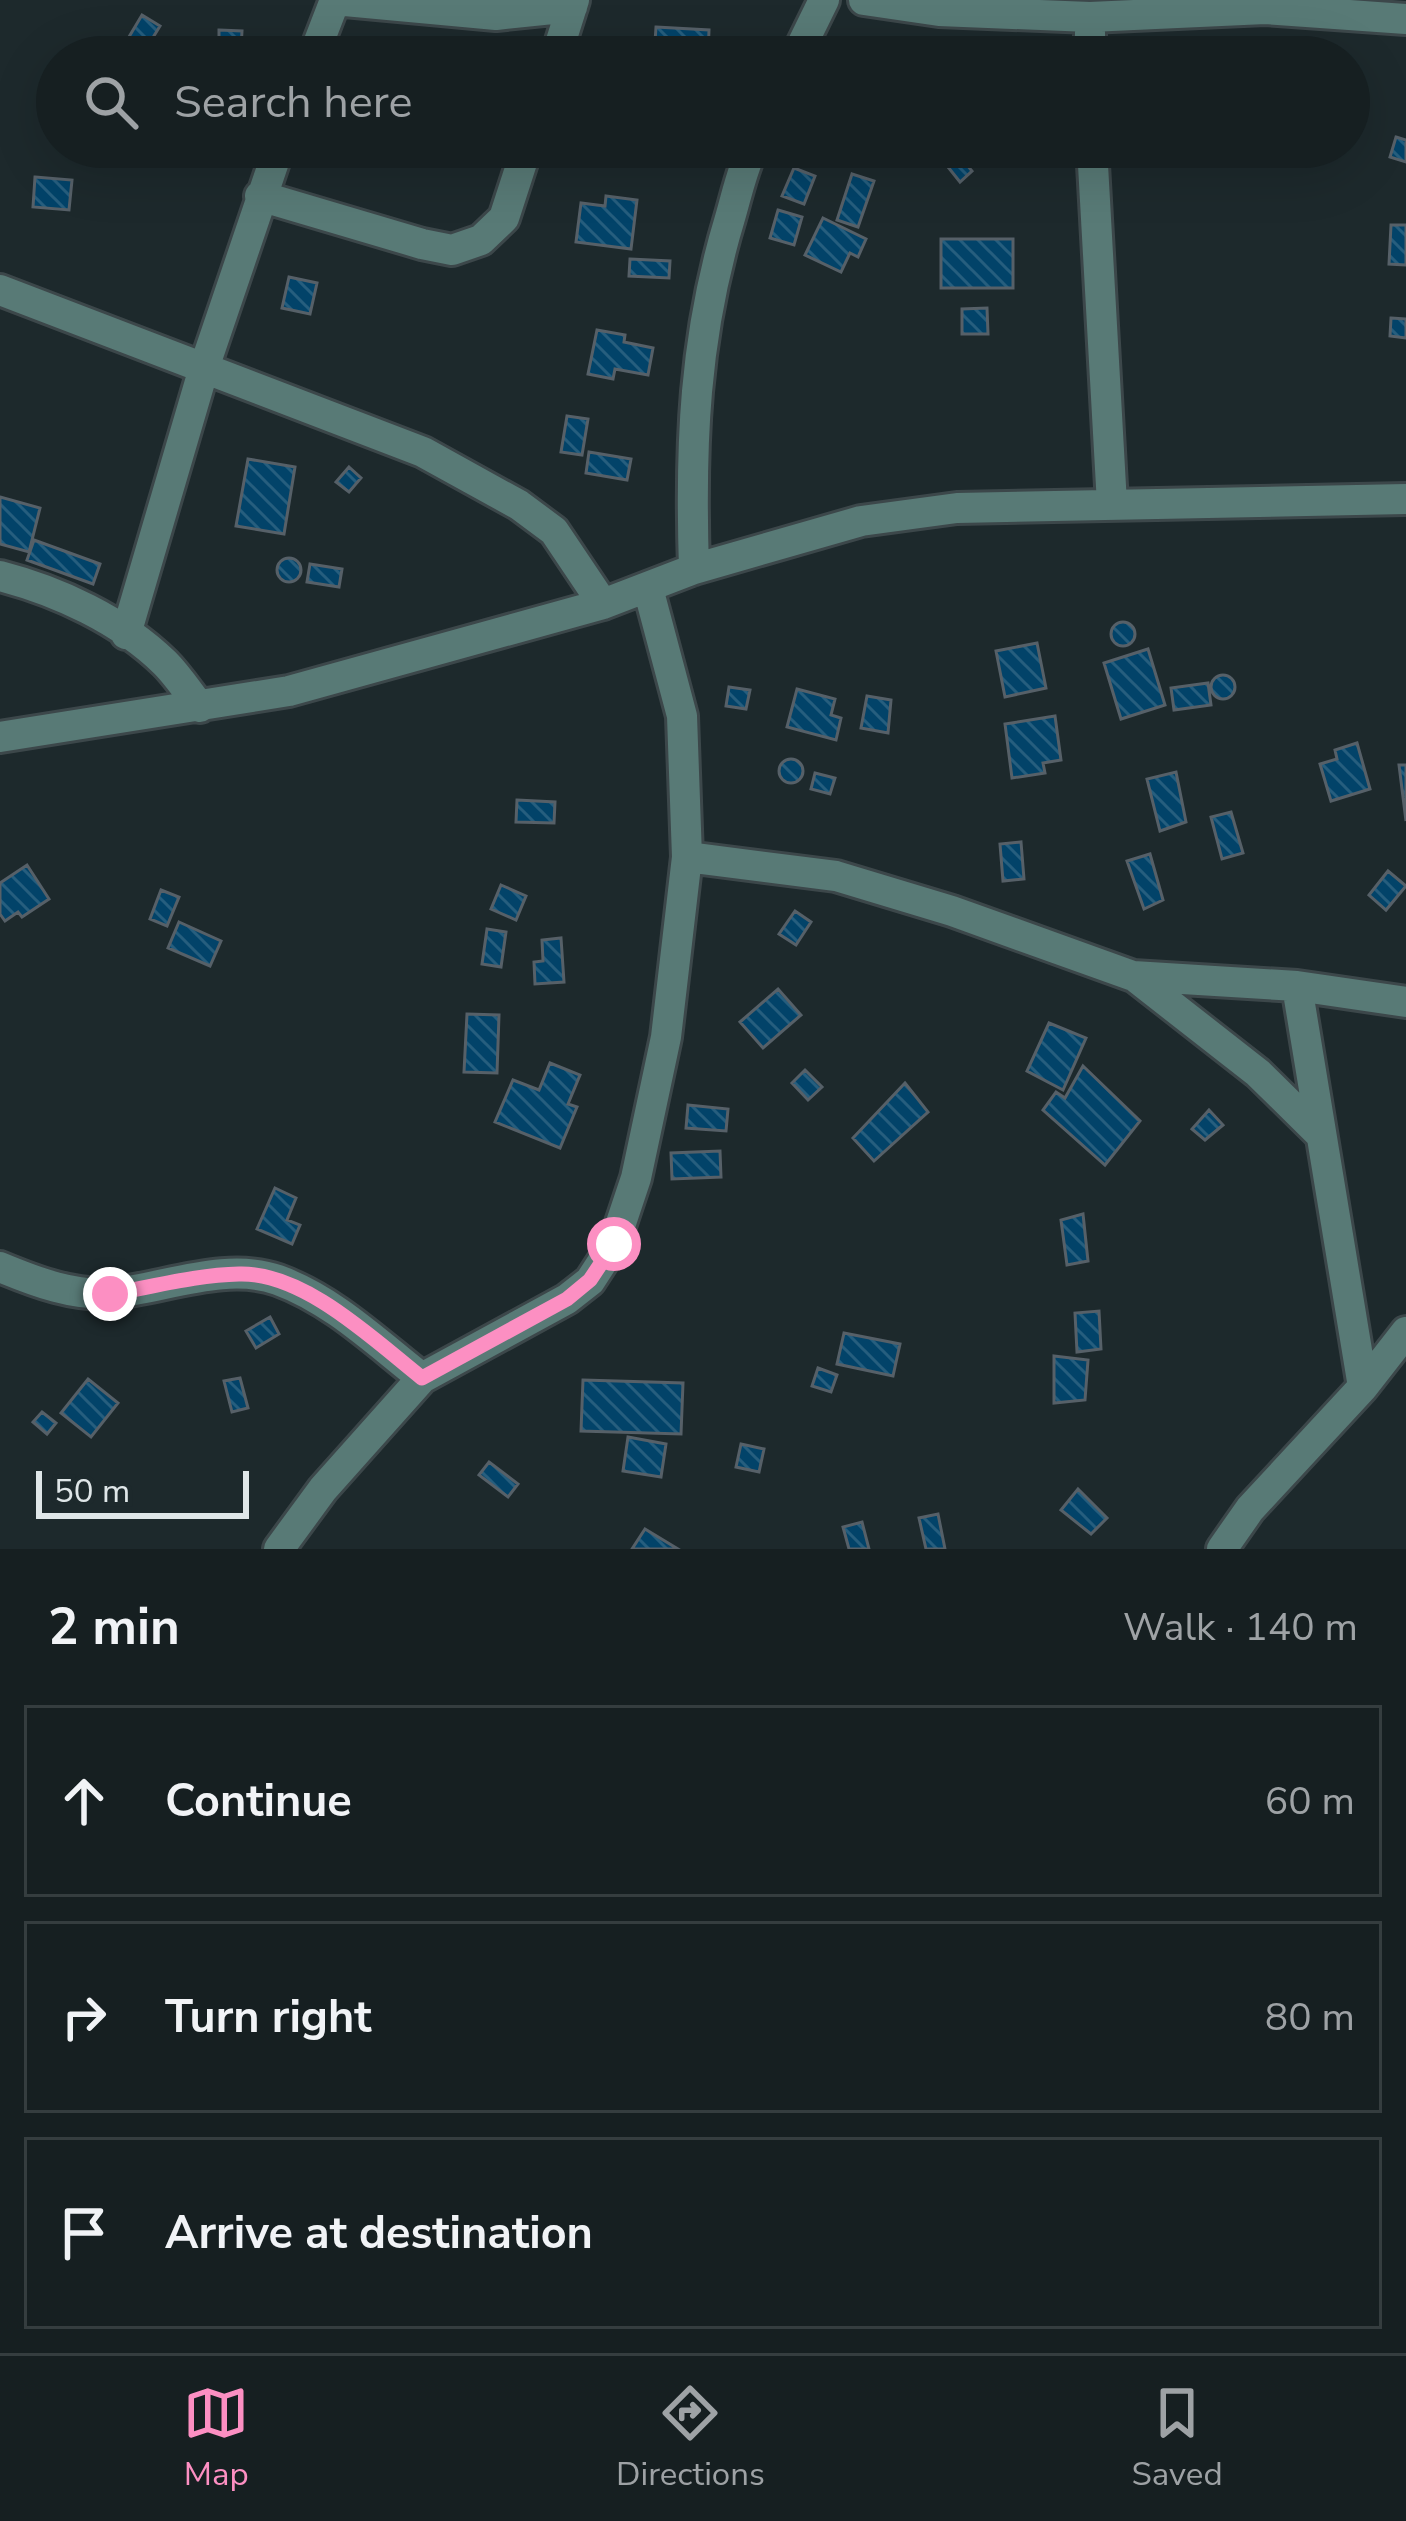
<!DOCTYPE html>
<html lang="en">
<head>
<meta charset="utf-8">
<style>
	:root { --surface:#161f21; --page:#232c2e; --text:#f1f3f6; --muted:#9ea2a5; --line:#353d3f; --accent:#fc8fc2 }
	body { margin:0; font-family:"Nunito Sans",sans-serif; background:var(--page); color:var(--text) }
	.scale { position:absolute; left:36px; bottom:30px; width:213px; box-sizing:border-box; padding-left:12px; border:6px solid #dfe6e8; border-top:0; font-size:33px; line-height:42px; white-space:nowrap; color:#dfe6e8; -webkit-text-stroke:9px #1d292c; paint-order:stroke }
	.stop { position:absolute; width:36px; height:36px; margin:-27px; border:9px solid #fc8fc2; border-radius:50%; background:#fff }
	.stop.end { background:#fc8fc2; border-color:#fff; box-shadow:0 3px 12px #0008 }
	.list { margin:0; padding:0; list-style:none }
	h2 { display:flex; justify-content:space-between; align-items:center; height:156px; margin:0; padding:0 48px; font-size:51px }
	h2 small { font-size:39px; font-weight:400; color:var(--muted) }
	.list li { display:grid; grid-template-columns:78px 1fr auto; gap:36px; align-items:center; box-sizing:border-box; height:192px; margin:0 24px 24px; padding:0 24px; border:3px solid var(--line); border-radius:0px }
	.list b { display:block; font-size:45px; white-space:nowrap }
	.list em { font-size:39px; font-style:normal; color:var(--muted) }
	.icon { flex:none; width:66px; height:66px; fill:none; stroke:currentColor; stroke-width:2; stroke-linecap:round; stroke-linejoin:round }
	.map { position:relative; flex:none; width:1406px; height:1549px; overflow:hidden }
	.search { position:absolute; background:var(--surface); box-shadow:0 12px 48px #0002; left:36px; right:36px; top:36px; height:132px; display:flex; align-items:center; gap:30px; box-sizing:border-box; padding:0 42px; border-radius:66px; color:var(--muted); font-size:45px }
	.sheet { height:804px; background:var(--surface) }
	nav { display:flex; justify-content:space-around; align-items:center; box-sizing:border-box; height:168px; border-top:3px solid var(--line); background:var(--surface); font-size:33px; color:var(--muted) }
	nav a { display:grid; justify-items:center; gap:6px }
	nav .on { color:var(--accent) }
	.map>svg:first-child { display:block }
	.building { fill:url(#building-back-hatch); stroke:#566068; stroke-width:3 }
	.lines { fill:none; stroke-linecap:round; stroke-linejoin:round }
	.minor-casing { stroke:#3c474a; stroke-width:36 }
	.minor { stroke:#587a76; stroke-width:30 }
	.route { stroke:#fc8fc2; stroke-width:15 }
</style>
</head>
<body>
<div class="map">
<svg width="1406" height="1549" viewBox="0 0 1406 1549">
	<defs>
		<pattern id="building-back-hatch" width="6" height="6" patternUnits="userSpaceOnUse" patternTransform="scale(3)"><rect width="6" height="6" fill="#024369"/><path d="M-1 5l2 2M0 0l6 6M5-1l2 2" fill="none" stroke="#265e7e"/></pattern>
	</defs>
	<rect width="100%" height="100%" fill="#1d292c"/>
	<path class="building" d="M142 15 160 26 141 57H129L120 52Z
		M656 27 709 30 708 57H654Z
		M219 30 242 31 241 49H227V57H205V41L219 42Z
		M931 48 959 49V57H931Z
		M1396 137 1406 140V162L1390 157Z
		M135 147H163L159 157Z
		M932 147H952L972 171 960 182Z
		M1144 147H1176L1175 159 1144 157Z
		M794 168 815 176 804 204 782 196Z
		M852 174 874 181 858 227 837 220Z
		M35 177 72 180 69 210 33 207Z
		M606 196 637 200 631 249 576 242 581 203 605 206Z
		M778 210 802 217 794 245 770 238Z
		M823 218 866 239 858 257 850 253 841 272 805 255Z
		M1391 225H1406V265L1389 264Z
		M941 239H1013V288H941Z
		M630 259 670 261 669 278 629 276Z
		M289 277 317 283 310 314 282 308Z
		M987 308 988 334H962V309Z
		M1391 318 1406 319V338L1390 336Z
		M597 330 625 335 624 342 653 348 648 375 615 369 613 379 588 374Z
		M567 416 588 419 582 455 561 452Z
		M589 452 631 459 627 480 586 473Z
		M248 459 295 467 284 534 236 526Z
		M349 467 361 478 349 492 336 482Z
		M0 497 40 508 29 552 0 544Z
		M34 540 100 564 93 584 27 560Z
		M277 570a12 12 0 1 1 24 0a12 12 0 1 1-24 0Z
		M310 564 342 569 339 587 307 582Z
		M1111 634a12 12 0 1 1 24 0a12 12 0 1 1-24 0Z
		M1037 643 1046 688 1005 697 996 651Z
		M1148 649 1165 705 1121 719 1104 663Z
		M1211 687a12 12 0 1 1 24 0a12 12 0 1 1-24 0Z
		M1208 683 1211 705 1174 710 1171 688Z
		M729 687 750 690 746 709 726 706Z
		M797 689 835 699 831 715 841 718 836 740 787 727Z
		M867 696 891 700 888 733 861 728Z
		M1055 716 1061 760 1043 763 1045 773 1012 778 1005 724Z
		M1357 743 1370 789 1331 801 1320 764 1337 759 1335 750Z
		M779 771a12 12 0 1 1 24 0a12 12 0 1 1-24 0Z
		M1399 765H1406V821Z
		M1176 772 1186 822 1160 831 1147 779Z
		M815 773 835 778 830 794 811 789Z
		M517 800 555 802 554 823 516 822Z
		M1231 812 1243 853 1222 859 1211 817Z
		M1021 842 1024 879 1003 881 1000 844Z
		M1150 854 1163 900 1144 909 1127 861Z
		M27 865 49 899 22 917 18 912 5 921 0 914V883Z
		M1388 871 1406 886 1386 910 1369 895Z
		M501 885 526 896 516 920 491 909Z
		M161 890 179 897 167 926 150 919Z
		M795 911 811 922 796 945 779 934Z
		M179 922 221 941 210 966 168 948Z
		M487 929 506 932 501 967 482 964Z
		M561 938 564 982 535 984 534 962 543 961 542 940Z
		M778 989 801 1015 763 1048 740 1022Z
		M467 1014 499 1015 497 1073 464 1072Z
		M1049 1023 1086 1038 1063 1090 1027 1071Z
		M550 1063 580 1075 568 1104 577 1107 560 1148 495 1122 513 1080 539 1090Z
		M1083 1066 1140 1121 1105 1165 1043 1110 1056 1092 1065 1098Z
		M805 1070 822 1087 808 1100 792 1083Z
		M905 1083 928 1112 874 1161 853 1138Z
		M688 1105 728 1109 726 1131 686 1128Z
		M1209 1110 1223 1125 1205 1140 1192 1129Z
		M720 1151 721 1177 672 1179 671 1153Z
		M275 1188 296 1198 287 1220 300 1225 292 1244 257 1229Z
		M1083 1214 1088 1261 1067 1265 1061 1220Z
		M1099 1311 1101 1349 1077 1352 1075 1313Z
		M270 1317 279 1334 256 1348 246 1331Z
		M844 1333 900 1344 893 1376 837 1364Z
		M1054 1356 1088 1360 1085 1400 1054 1403Z
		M818 1368 837 1375 831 1392 812 1386Z
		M240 1378 248 1408 232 1412 224 1381Z
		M88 1379 118 1403 91 1437 61 1413Z
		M583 1380 683 1383 681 1434 581 1431Z
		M42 1412 56 1423 47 1434 33 1422Z
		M628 1437 666 1444 661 1477 623 1471Z
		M741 1444 764 1449 759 1472 736 1467Z
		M489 1462 518 1484 508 1497 479 1475Z
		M1078 1489 1107 1518 1091 1534 1061 1510Z
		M938 1514 945 1549H926L919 1518Z
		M862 1522 869 1549H849L843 1527Z
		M645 1529 678 1549H632Z"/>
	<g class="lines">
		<defs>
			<path id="minor" d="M334 0 496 15 572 7
				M864 0 939 11 1090 17
				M313 57 335 0
				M556 57 574 0
				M796 57 824 0
				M1090 57V17L1265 9 1406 19
				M1092 147 1112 504
				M260 196 422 244 452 250 481 240 504 218 527 147
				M0 290 423 452 519 505 554 531 603 604
				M694 569C690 445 694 337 730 218 737 194 742 169 753 147
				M0 576C58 591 121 620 165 663 178 676 189 693 200 707
				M126 634 204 368 279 147
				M0 737 289 691 603 604 694 569 861 521 957 508 1406 499
				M687 857 836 876 952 911 1133 976 1297 986 1406 1002
				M1134 976 1258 1073 1321 1135
				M0 1267C36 1282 75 1297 115 1293 167 1287 227 1262 278 1280 333 1300 377 1343 422 1378
				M1363 1387 1406 1332
				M279 1549 323 1489 422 1378 567 1299 590 1281 614 1244 636 1178 666 1037 687 857 682 716 648 588
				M1222 1549 1250 1509 1363 1387 1297 986"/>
		</defs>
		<use href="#minor" class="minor-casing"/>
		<use href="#minor" class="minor"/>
	</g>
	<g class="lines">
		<path class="route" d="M110 1294C152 1287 196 1275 239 1274 304 1272 374 1340 422 1378L567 1299 590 1280 614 1244"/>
	</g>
</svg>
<div class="scale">50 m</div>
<div class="stop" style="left:614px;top:1244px"></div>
<div class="stop end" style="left:110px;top:1294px"></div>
<div class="search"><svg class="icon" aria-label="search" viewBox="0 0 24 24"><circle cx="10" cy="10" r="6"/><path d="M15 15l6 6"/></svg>Search here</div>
</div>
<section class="sheet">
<h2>2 min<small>Walk · 140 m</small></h2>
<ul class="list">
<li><svg class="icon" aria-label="ahead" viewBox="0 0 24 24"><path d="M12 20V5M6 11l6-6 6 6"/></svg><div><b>Continue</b></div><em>60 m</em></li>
<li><svg class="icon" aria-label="right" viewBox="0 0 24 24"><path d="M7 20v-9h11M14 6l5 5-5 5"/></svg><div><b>Turn right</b></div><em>80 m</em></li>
<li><svg class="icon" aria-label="arrive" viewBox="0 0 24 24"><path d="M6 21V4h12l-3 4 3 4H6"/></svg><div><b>Arrive at destination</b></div></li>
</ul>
</section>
<nav>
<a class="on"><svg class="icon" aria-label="map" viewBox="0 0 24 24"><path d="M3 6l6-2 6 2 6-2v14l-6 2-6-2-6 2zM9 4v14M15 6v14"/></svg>Map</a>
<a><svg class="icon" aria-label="directions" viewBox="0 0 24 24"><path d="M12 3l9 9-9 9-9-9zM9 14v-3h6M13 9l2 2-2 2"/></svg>Directions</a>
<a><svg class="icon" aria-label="saved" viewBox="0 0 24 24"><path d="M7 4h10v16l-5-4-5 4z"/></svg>Saved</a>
</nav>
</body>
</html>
